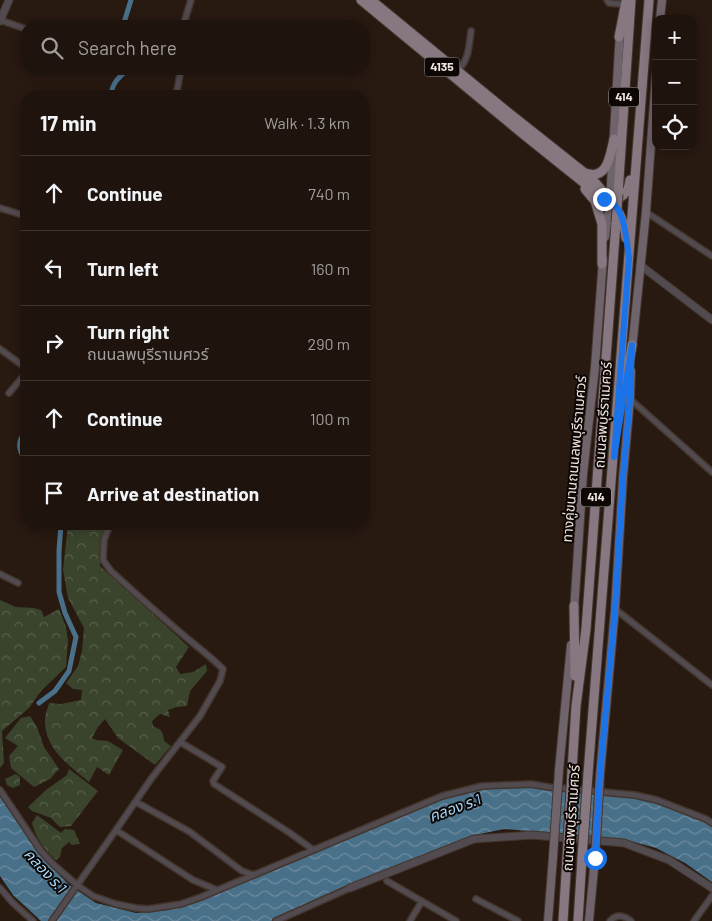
<!DOCTYPE html>
<html lang="en">
<head>
<meta charset="utf-8">
<style>
	:root { --surface:#1e130d; --page:#2b201b; --text:#f1f3f6; --muted:#a19e9d; --line:#3c322e }
	body { margin:0; font-family:Barlow,"Noto Sans Thai",sans-serif; background:var(--page); color:var(--text) }
	.controls { position:absolute; right:15px; top:15px; display:grid; overflow:hidden; border-radius:10px; box-shadow:0 2px 12px #0003 }
	.controls button { width:45px; height:45px; display:grid; place-items:center; padding:0; border:0; border-bottom:1px solid var(--line); background:var(--surface); color:var(--text); font:25px sans-serif }
	.stop { position:absolute; width:15px; height:15px; margin:-11px; border:4px solid #1a73e8; border-radius:50%; background:#fff }
	.stop.end { background:#1a73e8; border-color:#fff; box-shadow:0 1px 5px #0008 }
	.list { margin:0; padding:0; list-style:none }
	h2 { display:flex; justify-content:space-between; align-items:center; height:65px; margin:0; padding:0 20px; font-size:21px }
	h2 small { font-size:16px; font-weight:400; color:var(--muted) }
	.list li { display:grid; grid-template-columns:32px 1fr auto; gap:15px; align-items:center; box-sizing:border-box; height:75px; padding:0 20px; border-top:1px solid var(--line) }
	.list b { display:block; font-size:19px; white-space:nowrap }
	.list p { margin:0; font-size:16px; white-space:nowrap; color:var(--muted) }
	.list em { font-size:16px; font-style:normal; color:var(--muted) }
	.icon { flex:none; width:28px; height:28px; fill:none; stroke:currentColor; stroke-width:2; stroke-linecap:round; stroke-linejoin:round }
	.map { position:relative; flex:none; width:712px; height:921px; overflow:hidden }
	.search { position:absolute; background:var(--surface); box-shadow:0 2px 12px #0003; left:20px; top:20px; width:350px; height:55px; display:flex; align-items:center; gap:12px; box-sizing:border-box; padding:0 18px; border-radius:20px; color:var(--muted); font-size:19px }
	.panel { position:absolute; background:var(--surface); box-shadow:0 2px 12px #0003; left:20px; top:90px; width:350px; height:440px; border-radius:20px }
	.map>svg:first-child { display:block }
	.forest { fill:url(#forest-crowns) }
	.water { fill:url(#water-waves) }
	.lines { fill:none; stroke-linecap:round; stroke-linejoin:round }
	.canal { stroke:#497089; stroke-width:5 }
	.minor-casing { stroke:#44362e; stroke-width:8 }
	.tertiary-casing { stroke:#44362e; stroke-width:9 }
	.secondary-casing { stroke:#44362e; stroke-width:10 }
	.primary-casing { stroke:#44362e; stroke-width:11 }
	.minor { stroke:#514a4f; stroke-width:5 }
	.tertiary { stroke:#514a4f; stroke-width:7 }
	.secondary { stroke:#6f636c; stroke-width:8 }
	.primary { stroke:#867781; stroke-width:9 }
	.secondary-bridge-casing { stroke:#44362e; stroke-width:10; stroke-linecap:butt }
	.primary-bridge-casing { stroke:#44362e; stroke-width:11; stroke-linecap:butt }
	.secondary-bridge { stroke:#6f636c; stroke-width:8 }
	.primary-bridge { stroke:#867781; stroke-width:9 }
	.route { stroke:#1a73e8; stroke-width:6 }
	.labels { text-anchor:middle; stroke-width:4; stroke-linejoin:round; paint-order:stroke }
	.shield { fill:#0c0604; stroke:#aca39e; stroke-width:1 }
	.shield-label { font-size:12px; font-weight:bold; fill:#f1e6e0 }
	.street-label { font-size:14px; fill:#f1e6e0; stroke:#0c0604 }
	.water-label { font-size:15px; font-style:italic; fill:#a6dafc; stroke:#0c0604 }
</style>
</head>
<body>
<div class="map">
<svg width="712" height="921" viewBox="0 0 712 921">
	<defs>
		<pattern id="forest-crowns" width="20" height="18" patternUnits="userSpaceOnUse" patternTransform="scale(1.25)"><rect width="20" height="18" fill="#3a442c"/><path d="M2 6a3 3 0 1 1 6 0M12 15a3 3 0 1 1 6 0" fill="none" stroke="#575f4a"/></pattern>
		<pattern id="water-waves" width="16" height="10" patternUnits="userSpaceOnUse" patternTransform="scale(1.25)"><rect width="16" height="10" fill="#497089"/><path d="M0 5q4-4 8 0t8 0" fill="none" stroke="#6d8b9f"/></pattern>
	</defs>
	<rect width="100%" height="100%" fill="#281911"/>
	<path class="forest" d="M68 524H107L100 545V566L189 647 176 667 180 674 193 672 206 664 207 671 190 691 187 706 177 707 168 710 170 717 160 714 152 721 153 726C162 730 163 731 164 741L171 746 155 765 118 738 105 719 98 727 92 738 96 740 108 741 123 750 109 775 97 767 89 782C69 765 44 749 45 719 45 714 48 708 49 703L61 704 81 700 82 690 73 689 66 683 78 666 82 651 84 628 68 598 63 570Z
		M0 600 16 607 34 608 41 610 44 617 59 609 66 627 68 640 66 667 41 691 29 708 2 731 4 763 0 768Z
		M30 716 37 727 44 747 59 769 50 779 34 787 11 768 9 756 18 746 5 738 21 718Z
		M69 769 98 791 71 826 60 827 51 818 32 811 28 807 46 790 67 775Z
		M16 774 20 777V785L13 788 7 785 5 779Z
		M37 815 61 833 65 829 74 830 80 844 72 845 69 842 62 848 60 857 56 860C44 849 36 839 32 823Z"/>
	<path class="water" d="M528 785 635 796 656 801 699 819 712 827V882L685 863 656 848 623 839 504 829 475 835 271 921H41L13 895 0 876V795L40 855 69 885 96 903 136 913 168 910 196 902 445 797 483 788Z"/>
	<g class="lines">
		<path class="canal" d="M123 26 131 0
			M111 96C112 83 118 78 128 69
			M26 432C17 440 18 451 26 460
			M39 703 55 691 69 671 76 637 65 613 59 592V551L61 524"/>
		<defs>
			<path id="minor" d="M607 0 609 3 621 4
				M0 20 26 29
				M183 26 191 0
				M457 70C469 62 469 45 471 31
				M176 96 181 69
				M0 208 26 216
				M646 212 712 256
				M0 349 26 368
				M9 393 26 373
				M630 399 712 472
				M0 574 18 583
				M615 609 712 685
				M180 742 222 767 213 781 214 784 290 833 312 849
				M0 790 41 851 54 865 77 885 93 896 116 904 136 908 148 909 181 904 201 897 442 796 482 786 531 784 549 787 635 795 657 800 706 819 712 823
				M136 802 190 832 242 871 254 875
				M116 830 193 880 217 890
				M387 881 456 921
				M0 888 13 903 33 921
				M476 899 518 921
				M52 921 116 830 151 779 200 716 220 681 223 669C210 656 195 645 181 633 157 613 134 592 111 571L103 560 104 540 110 524
				M276 921 350 888
				M410 921 422 901
				M610 921C616 914 624 915 631 921
				M694 921 712 896"/>
			<path id="tertiary" d="M0 21 9 0
				M640 265 712 320
				M350 888 474 839 532 835 624 843 669 860 712 888"/>
			<path id="secondary" d="M660 19 662 0
				M605 237 610 200 620 32
				M632 349 646 212 656 75
				M574 611 583 474 595 367 603 259
				M559 770 571 645
				M600 775 615 609 623 477 630 399 631 371
				M548 921 553 857
				M589 921 595 858"/>
			<path id="primary" d="M361 0 523 134 604 199C620 201 628 196 630 180
				M371 0 504 109 591 178 607 196
				M619 37 626 1
				M585 173C608 181 610 155 614 139
				M585 189 595 201 602 224V264
				M618 194 631 0
				M615 206C622 217 625 226 626 238
				M624 395 632 345
				M574 606 575 676
				M572 771 576 706 586 629 616 223
				M588 774 649 0
				M563 921 567 858
				M578 921 582 858"/>
		</defs>
		<use href="#minor" class="minor-casing"/>
		<use href="#tertiary" class="tertiary-casing"/>
		<use href="#secondary" class="secondary-casing"/>
		<use href="#primary" class="primary-casing"/>
		<use href="#minor" class="minor"/>
		<use href="#tertiary" class="tertiary"/>
		<use href="#secondary" class="secondary"/>
		<use href="#primary" class="primary"/>
		<defs>
			<path id="secondary-bridge" d="M553 857 559 770
				M595 858 600 775"/>
			<path id="primary-bridge" d="M616 223 618 194
				M567 858 572 771
				M582 858 588 774"/>
		</defs>
		<use href="#secondary-bridge" class="secondary-bridge-casing"/>
		<use href="#primary-bridge" class="primary-bridge-casing"/>
		<use href="#secondary-bridge" class="secondary-bridge"/>
		<use href="#primary-bridge" class="primary-bridge"/>
	</g>
	<g class="lines">
		<path class="route" d="M595 858 600 775 615 609 623 477 630 399 632 345 614 457 629 258C626 241 626 203 604 199"/>
	</g>
	<g class="labels">
		<g class="shield">
			<rect x="424.5" y="57.5" width="35" height="19" rx="4"/>
			<rect x="609" y="87.5" width="30" height="19" rx="4"/>
			<rect x="581" y="487.5" width="30" height="19" rx="4"/>
		</g>
		<g class="shield-label">
			<text x="442" y="71">4135</text>
			<text x="624" y="101">414</text>
			<text x="596" y="501">414</text>
		</g>
		<g class="street-label">
			<text transform="translate(603 415) rotate(-86)" y="5">ถนนลพบุรีราเมศวร์</text>
			<text transform="translate(574 459) rotate(-85)" y="5">ทางคู่ขนานถนนลพบุรีราเมศวร์</text>
			<text transform="translate(571 818) rotate(-86)" y="5">ถนนลพบุรีราเมศวร์</text>
		</g>
		<g class="water-label">
			<text transform="translate(455 808) rotate(-20)" y="5">คลอง ร.1</text>
			<text transform="translate(45 871) rotate(47)" y="5">คลอง ร.1</text>
		</g>
	</g>
</svg>
<div class="controls">
<button>+</button>
<button>−</button>
<button><svg class="icon" aria-label="locate" viewBox="0 0 24 24"><circle cx="12" cy="12" r="6"/><path d="M12 2v4M12 18v4M2 12h4M18 12h4"/></svg></button>
</div>
<div class="stop" style="left:595px;top:858px"></div>
<div class="stop end" style="left:604px;top:199px"></div>
<div class="search"><svg class="icon" aria-label="search" viewBox="0 0 24 24"><circle cx="10" cy="10" r="6"/><path d="M15 15l6 6"/></svg>Search here</div>
<section class="panel">
<h2>17 min<small>Walk · 1.3 km</small></h2>
<ul class="list">
<li><svg class="icon" aria-label="ahead" viewBox="0 0 24 24"><path d="M12 20V5M6 11l6-6 6 6"/></svg><div><b>Continue</b></div><em>740 m</em></li>
<li><svg class="icon" aria-label="left" viewBox="0 0 24 24"><path d="M17 20v-9H6M10 6l-5 5 5 5"/></svg><div><b>Turn left</b></div><em>160 m</em></li>
<li><svg class="icon" aria-label="right" viewBox="0 0 24 24"><path d="M7 20v-9h11M14 6l5 5-5 5"/></svg><div><b>Turn right</b><p>ถนนลพบุรีราเมศวร์</p></div><em>290 m</em></li>
<li><svg class="icon" aria-label="ahead" viewBox="0 0 24 24"><path d="M12 20V5M6 11l6-6 6 6"/></svg><div><b>Continue</b></div><em>100 m</em></li>
<li><svg class="icon" aria-label="arrive" viewBox="0 0 24 24"><path d="M6 21V4h12l-3 4 3 4H6"/></svg><div><b>Arrive at destination</b></div></li>
</ul>
</section>
</div>
</body>
</html>
